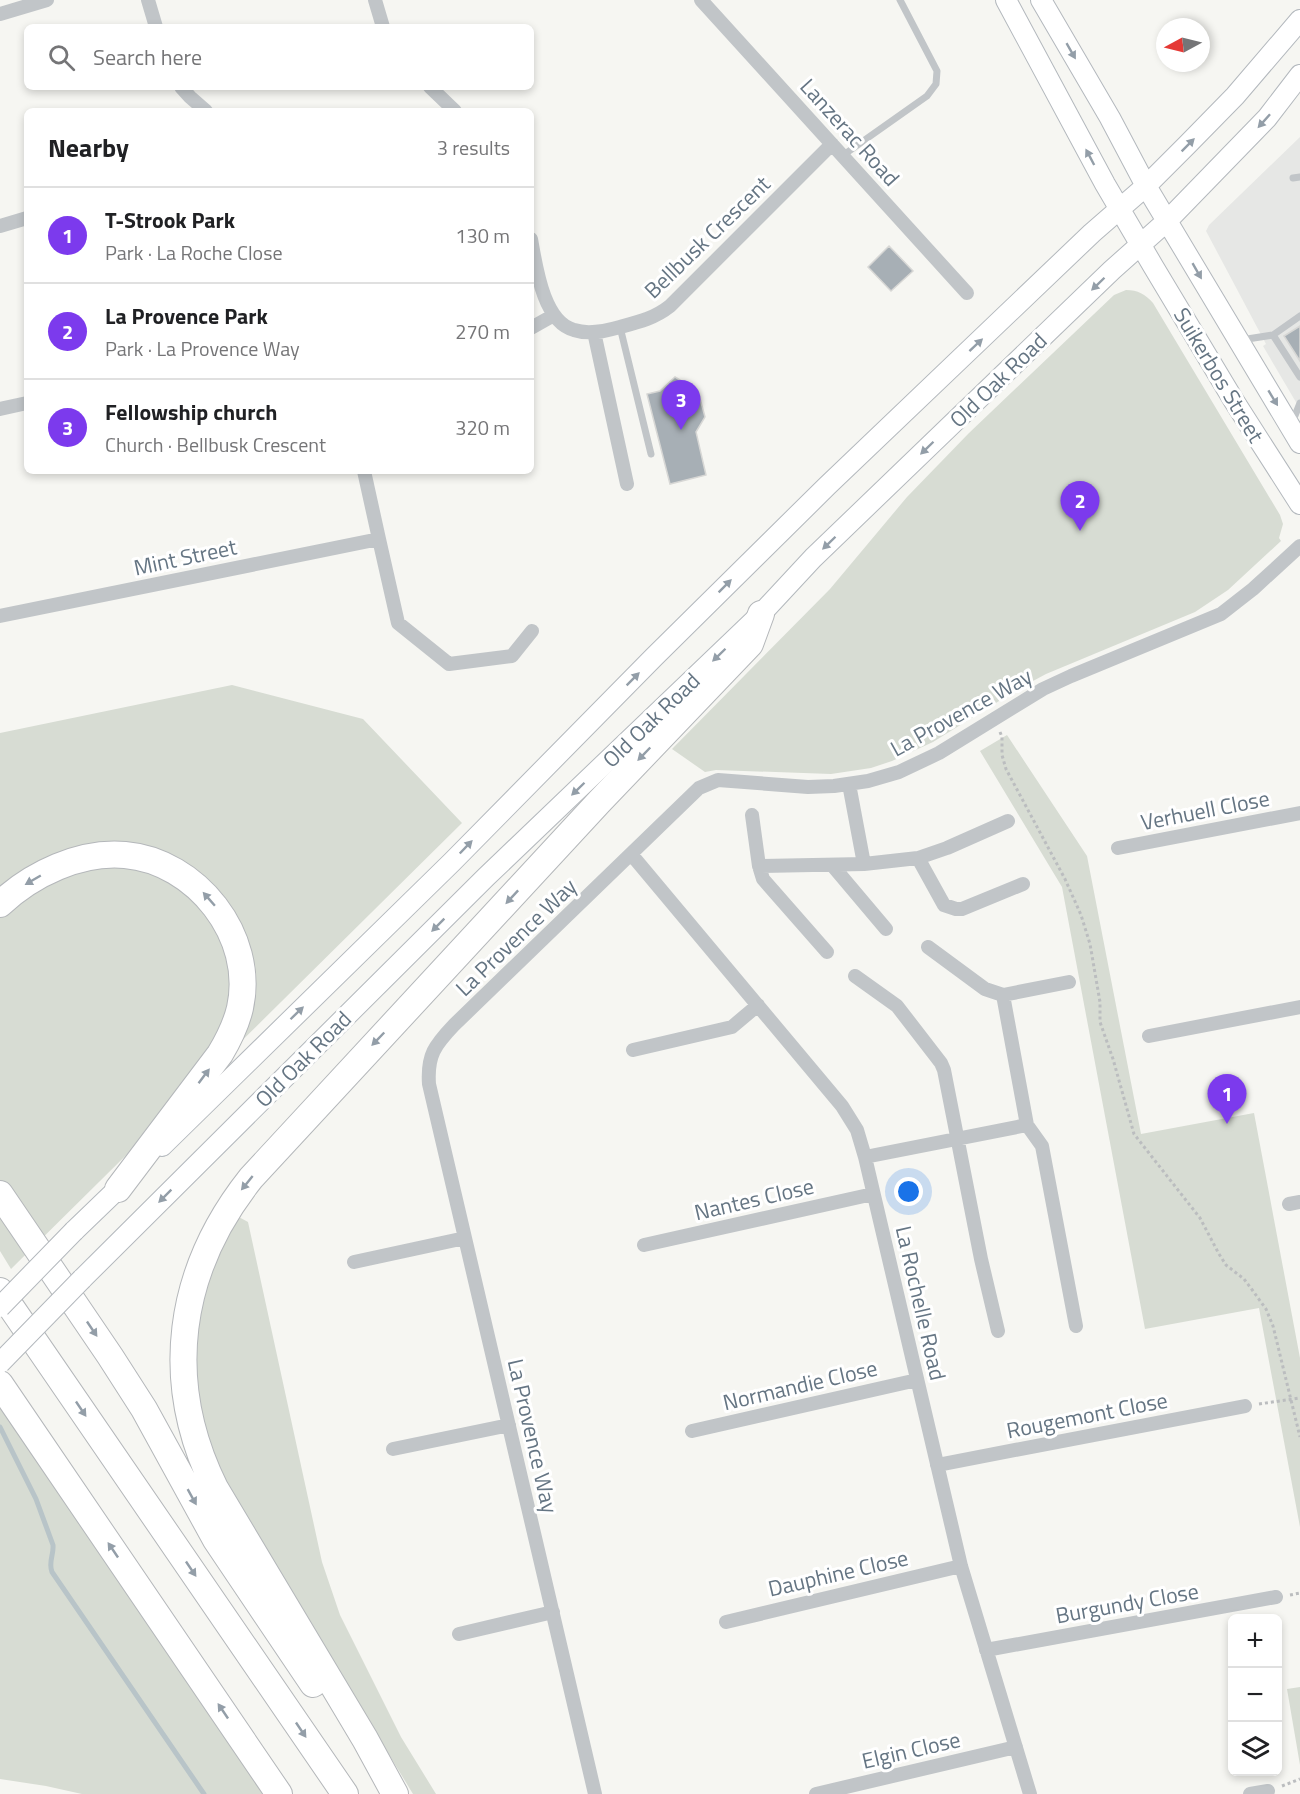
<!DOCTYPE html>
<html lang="en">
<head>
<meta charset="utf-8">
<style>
	:root { --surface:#fff; --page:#f6f6f6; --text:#202124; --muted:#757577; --line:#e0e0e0; --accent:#7c3aed }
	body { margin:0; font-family:"Titillium Web",sans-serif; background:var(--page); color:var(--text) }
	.controls { position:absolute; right:18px; bottom:18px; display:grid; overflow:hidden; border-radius:9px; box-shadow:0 3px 9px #0003 }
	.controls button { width:54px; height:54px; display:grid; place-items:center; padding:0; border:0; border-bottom:2px solid var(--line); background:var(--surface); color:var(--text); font:30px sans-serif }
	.compass { position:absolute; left:1156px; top:18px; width:54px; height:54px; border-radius:50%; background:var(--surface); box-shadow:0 3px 9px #0003; rotate:263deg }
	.you { position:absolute; left:909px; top:1192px; width:21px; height:21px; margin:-15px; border:4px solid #fff; border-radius:50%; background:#1a73e8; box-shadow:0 0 0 9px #1a73e833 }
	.badge { display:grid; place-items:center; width:39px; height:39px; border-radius:50%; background:var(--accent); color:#fff; font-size:20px; font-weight:700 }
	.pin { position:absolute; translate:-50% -50px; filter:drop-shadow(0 2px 3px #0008) }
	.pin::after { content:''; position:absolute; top:32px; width:21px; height:18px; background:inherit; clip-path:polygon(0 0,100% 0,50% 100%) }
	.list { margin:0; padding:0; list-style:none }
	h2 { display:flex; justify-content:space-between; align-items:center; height:78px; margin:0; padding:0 24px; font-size:26px }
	h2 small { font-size:20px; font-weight:400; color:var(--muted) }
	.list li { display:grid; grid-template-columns:39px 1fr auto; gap:18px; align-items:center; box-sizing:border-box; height:96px; padding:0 24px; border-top:2px solid var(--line) }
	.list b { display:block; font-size:22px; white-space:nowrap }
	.list p { margin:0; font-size:20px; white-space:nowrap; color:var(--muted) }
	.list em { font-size:20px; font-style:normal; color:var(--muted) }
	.icon { flex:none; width:33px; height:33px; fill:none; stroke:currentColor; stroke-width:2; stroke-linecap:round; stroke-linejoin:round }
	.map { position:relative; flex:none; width:1300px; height:1794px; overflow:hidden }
	.search { position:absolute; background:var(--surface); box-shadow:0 3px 9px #0003; left:24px; top:24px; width:510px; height:66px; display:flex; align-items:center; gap:15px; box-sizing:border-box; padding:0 21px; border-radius:9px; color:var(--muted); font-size:22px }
	.panel { position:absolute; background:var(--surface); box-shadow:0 3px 9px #0003; left:24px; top:108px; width:510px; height:366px; border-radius:9px }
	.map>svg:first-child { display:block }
	.built { fill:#e6e7e5 }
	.green { fill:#d7dcd3 }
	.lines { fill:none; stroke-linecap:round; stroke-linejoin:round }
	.stream { stroke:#b8c4c8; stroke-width:5 }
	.building { fill:#a7afb5; stroke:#d7d7d5; stroke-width:1.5 }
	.secondary-casing { stroke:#b3b8bd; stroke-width:22 }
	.highway-casing { stroke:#b4b7ba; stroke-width:28 }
	.path { stroke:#bbbdbf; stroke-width:3; stroke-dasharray:3 3; stroke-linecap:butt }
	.lane { stroke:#c1c5c8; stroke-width:7 }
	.street { stroke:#c1c5c8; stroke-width:14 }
	.secondary { stroke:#fff; stroke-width:20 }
	.highway { stroke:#fff; stroke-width:26 }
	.secondary-bridge-casing { stroke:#b3b8bd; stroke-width:22; stroke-linecap:butt }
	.secondary-bridge { stroke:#fff; stroke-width:20 }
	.oneway { fill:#939ea8 }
	.labels { text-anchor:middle; stroke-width:6; stroke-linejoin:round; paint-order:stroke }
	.street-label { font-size:22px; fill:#657583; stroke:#fff }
</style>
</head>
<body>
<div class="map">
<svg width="1300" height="1794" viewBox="0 0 1300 1794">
	<rect width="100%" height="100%" fill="#f6f6f2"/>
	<path class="built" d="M1300 137V409L1263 346 1266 344 1206 231 1209 225Z"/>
	<path class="green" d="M1126 290C1138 290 1145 294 1153 303L1280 515 1283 524 1279 538 1281 541 1228 590 1195 612 1046 674 1020 688 933 742 892 761 871 768 831 774 716 770 705 772 672 749 830 589 907 497 969 433 1114 295Z
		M232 685 363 719 462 823 11 1269 0 1251V733Z
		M1007 735 1087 856 1141 1134 1254 1113 1300 1358V1527L1259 1308 1145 1329 1062 887 980 751Z
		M237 1216 248 1222 322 1562 340 1615 401 1737 436 1794H413L235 1502 212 1456 198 1402 195 1350 205 1285Z
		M0 1405 265 1794H82L46 1786 0 1779Z
		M1300 1687V1765L1287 1689Z"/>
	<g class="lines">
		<path class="stream" d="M0 1427 36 1499 53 1545C54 1555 48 1562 52 1572L204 1794"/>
	</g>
	<path class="building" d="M889 246 913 271 891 291 868 267Z
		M1300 326V361L1284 336Z
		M675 377 698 391 705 417 696 432 706 475 670 484 647 394 660 391Z"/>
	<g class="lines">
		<defs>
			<path id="secondary" d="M1006 0 1105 184 1153 266 1234 401 1300 504
				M1041 0 1110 118 1146 186 1300 443
				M162 1146 452 862 654 657 827 486 1092 233 1146 186 1187 145 1235 96 1300 20
				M74 1231 128 1179
				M82 1279 486 877 761 614 813 558 1112 270 1167 221 1267 118 1300 75"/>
			<path id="highway" d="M0 904C32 874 80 851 125 855 196 861 256 936 240 1008 236 1025 229 1039 220 1054L118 1189
				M0 1194 110 1356 144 1409 216 1540 313 1684
				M0 1291 345 1794
				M0 1384 279 1794
				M395 1794 365 1739 215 1488C162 1381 177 1271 251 1178L599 802 750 644 761 614"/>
		</defs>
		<use href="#secondary" class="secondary-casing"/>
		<use href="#highway" class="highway-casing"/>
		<path class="path" d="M1000 732 1002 737V755L1006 769 1065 879 1081 915 1090 944 1100 1002V1022L1113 1059 1134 1134 1200 1218 1219 1254 1226 1265 1244 1279 1253 1291 1266 1309 1273 1326 1300 1437
			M1259 1404 1300 1398
			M1290 1595 1300 1593
			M1282 1786 1300 1779"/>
		<path class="lane" d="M842 156 927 96 936 84 937 71 900 0
			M1293 178 1300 177
			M620 327 651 454
			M1273 335 1300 316
			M1241 340 1273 335 1300 377
			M1292 423 1300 403"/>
		<path class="street" d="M148 0 156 27
			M375 0 383 27
			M701 0 967 293
			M0 14 47 0
			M181 87 190 97 206 111
			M430 87 455 111
			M0 226 27 218
			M531 239C536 266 543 322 574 330 589 335 606 331 620 327 639 322 655 318 670 306L832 144
			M531 328 554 315
			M594 332 627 484
			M0 409 27 403
			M379 539 398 623 449 664 512 656 532 631
			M0 616 379 539 364 471
			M849 784 864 864
			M752 815 759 866 763 879 827 952
			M1118 848 1300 813
			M631 854 842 1106 857 1130 865 1157 961 1566 1030 1794
			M918 858 944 905 956 909H962L1023 884
			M832 865 886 929
			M759 866 864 864 918 858 947 848 1008 821
			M928 947 985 989 1003 995 1069 982
			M855 976 897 1006 941 1063 944 1070 981 1259 998 1331
			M1003 995 1027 1125 1042 1146 1076 1326
			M1149 1036 1300 1007
			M633 1050 732 1027 758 1005
			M865 1157 1027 1125
			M1289 1204 1300 1202
			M644 1245 873 1194
			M354 1262 465 1238
			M692 1431 917 1380
			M393 1449 509 1425
			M937 1465 1245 1406
			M726 1622 961 1566
			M459 1634 553 1612
			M986 1650 1276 1597
			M595 1794 429 1084C427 1055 435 1045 454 1025L699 788 718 780 808 787 834 786 868 781 899 772 939 753 1043 689 1071 676 1221 614 1253 589 1300 546
			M816 1794 1016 1747
			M1250 1794 1268 1791"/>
		<use href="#secondary" class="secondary"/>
		<use href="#highway" class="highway"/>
		<defs>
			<path id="secondary-bridge" d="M0 1307 74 1231
				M0 1363 82 1279"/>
		</defs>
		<use href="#secondary-bridge" class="secondary-bridge-casing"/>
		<use href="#secondary-bridge" class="secondary-bridge"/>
	</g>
	<defs><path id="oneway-solid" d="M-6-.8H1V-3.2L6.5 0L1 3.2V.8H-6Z" transform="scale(1.5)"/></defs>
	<g class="oneway">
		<use href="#oneway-solid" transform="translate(1071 51) rotate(60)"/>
		<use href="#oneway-solid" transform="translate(1264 121) rotate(132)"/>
		<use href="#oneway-solid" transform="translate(1188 145) rotate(-45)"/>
		<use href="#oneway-solid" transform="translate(1090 157) rotate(-118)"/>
		<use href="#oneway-solid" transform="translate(1197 271) rotate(60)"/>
		<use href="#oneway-solid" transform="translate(1098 284) rotate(136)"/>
		<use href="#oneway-solid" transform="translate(976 345) rotate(-43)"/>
		<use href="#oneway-solid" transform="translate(1273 398) rotate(59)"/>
		<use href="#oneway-solid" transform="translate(927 448) rotate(136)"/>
		<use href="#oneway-solid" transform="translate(829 543) rotate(136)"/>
		<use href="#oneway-solid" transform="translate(725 586) rotate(-45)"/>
		<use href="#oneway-solid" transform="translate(719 655) rotate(136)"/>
		<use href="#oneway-solid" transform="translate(633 679) rotate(-45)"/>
		<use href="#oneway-solid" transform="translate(644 754) rotate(134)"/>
		<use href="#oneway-solid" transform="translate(578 789) rotate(136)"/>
		<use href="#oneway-solid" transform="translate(466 847) rotate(-46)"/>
		<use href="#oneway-solid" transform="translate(33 880) rotate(150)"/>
		<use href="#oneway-solid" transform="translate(512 897) rotate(133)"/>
		<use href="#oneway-solid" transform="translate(209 899) rotate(-131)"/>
		<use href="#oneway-solid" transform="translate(438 925) rotate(135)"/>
		<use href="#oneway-solid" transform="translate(297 1013) rotate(-44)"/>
		<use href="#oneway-solid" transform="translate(378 1039) rotate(134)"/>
		<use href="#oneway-solid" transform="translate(204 1076) rotate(-53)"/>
		<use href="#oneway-solid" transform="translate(247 1183) rotate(129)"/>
		<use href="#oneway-solid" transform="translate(165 1196) rotate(135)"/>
		<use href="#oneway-solid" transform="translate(92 1329) rotate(56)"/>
		<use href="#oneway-solid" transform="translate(81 1409) rotate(56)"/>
		<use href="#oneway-solid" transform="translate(192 1497) rotate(61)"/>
		<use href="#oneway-solid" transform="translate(113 1550) rotate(-124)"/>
		<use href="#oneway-solid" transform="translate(191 1569) rotate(56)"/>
		<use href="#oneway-solid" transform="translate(223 1711) rotate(-124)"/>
		<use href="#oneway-solid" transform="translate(301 1730) rotate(56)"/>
	</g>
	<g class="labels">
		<g class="street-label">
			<text transform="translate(850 132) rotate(48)" y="8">Lanzerac Road</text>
			<text transform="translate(707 237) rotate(-44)" y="8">Bellbusk Crescent</text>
			<text transform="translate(1219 375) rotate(59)" y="8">Suikerbos Street</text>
			<text transform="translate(998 380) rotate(-44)" y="8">Old Oak Road</text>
			<text transform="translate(185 557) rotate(-12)" y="8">Mint Street</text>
			<text transform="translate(961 712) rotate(-29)" y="8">La Provence Way</text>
			<text transform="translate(651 720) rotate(-44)" y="8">Old Oak Road</text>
			<text transform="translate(1205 810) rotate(-11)" y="8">Verhuell Close</text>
			<text transform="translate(516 937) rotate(-44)" y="8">La Provence Way</text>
			<text transform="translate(303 1059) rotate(-45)" y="8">Old Oak Road</text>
			<text transform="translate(754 1199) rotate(-13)" y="8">Nantes Close</text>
			<text transform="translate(921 1303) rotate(77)" y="8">La Rochelle Road</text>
			<text transform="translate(800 1385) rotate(-13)" y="8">Normandie Close</text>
			<text transform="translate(1087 1415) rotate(-11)" y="8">Rougemont Close</text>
			<text transform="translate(533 1436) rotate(77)" y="8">La Provence Way</text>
			<text transform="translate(838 1573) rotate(-13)" y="8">Dauphine Close</text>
			<text transform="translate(1127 1603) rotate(-10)" y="8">Burgundy Close</text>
			<text transform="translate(911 1750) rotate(-13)" y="8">Elgin Close</text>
		</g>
	</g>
</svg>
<div class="controls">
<button>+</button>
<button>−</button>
<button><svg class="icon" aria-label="layers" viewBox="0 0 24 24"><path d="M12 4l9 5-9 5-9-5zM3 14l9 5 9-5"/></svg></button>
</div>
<svg class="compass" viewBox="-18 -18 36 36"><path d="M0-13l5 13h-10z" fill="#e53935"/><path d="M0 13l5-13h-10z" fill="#757577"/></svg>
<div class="you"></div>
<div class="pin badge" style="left:1227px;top:1124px">1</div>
<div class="pin badge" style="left:1080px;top:531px">2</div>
<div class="pin badge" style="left:681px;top:430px">3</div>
<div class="search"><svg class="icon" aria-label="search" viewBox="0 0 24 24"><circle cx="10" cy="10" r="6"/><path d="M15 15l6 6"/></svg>Search here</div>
<section class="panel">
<h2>Nearby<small>3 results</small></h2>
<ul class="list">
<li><span class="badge">1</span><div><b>T-Strook Park</b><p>Park · La Roche Close</p></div><em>130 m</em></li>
<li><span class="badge">2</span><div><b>La Provence Park</b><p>Park · La Provence Way</p></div><em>270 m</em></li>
<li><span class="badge">3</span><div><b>Fellowship church</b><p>Church · Bellbusk Crescent</p></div><em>320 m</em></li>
</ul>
</section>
</div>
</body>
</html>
